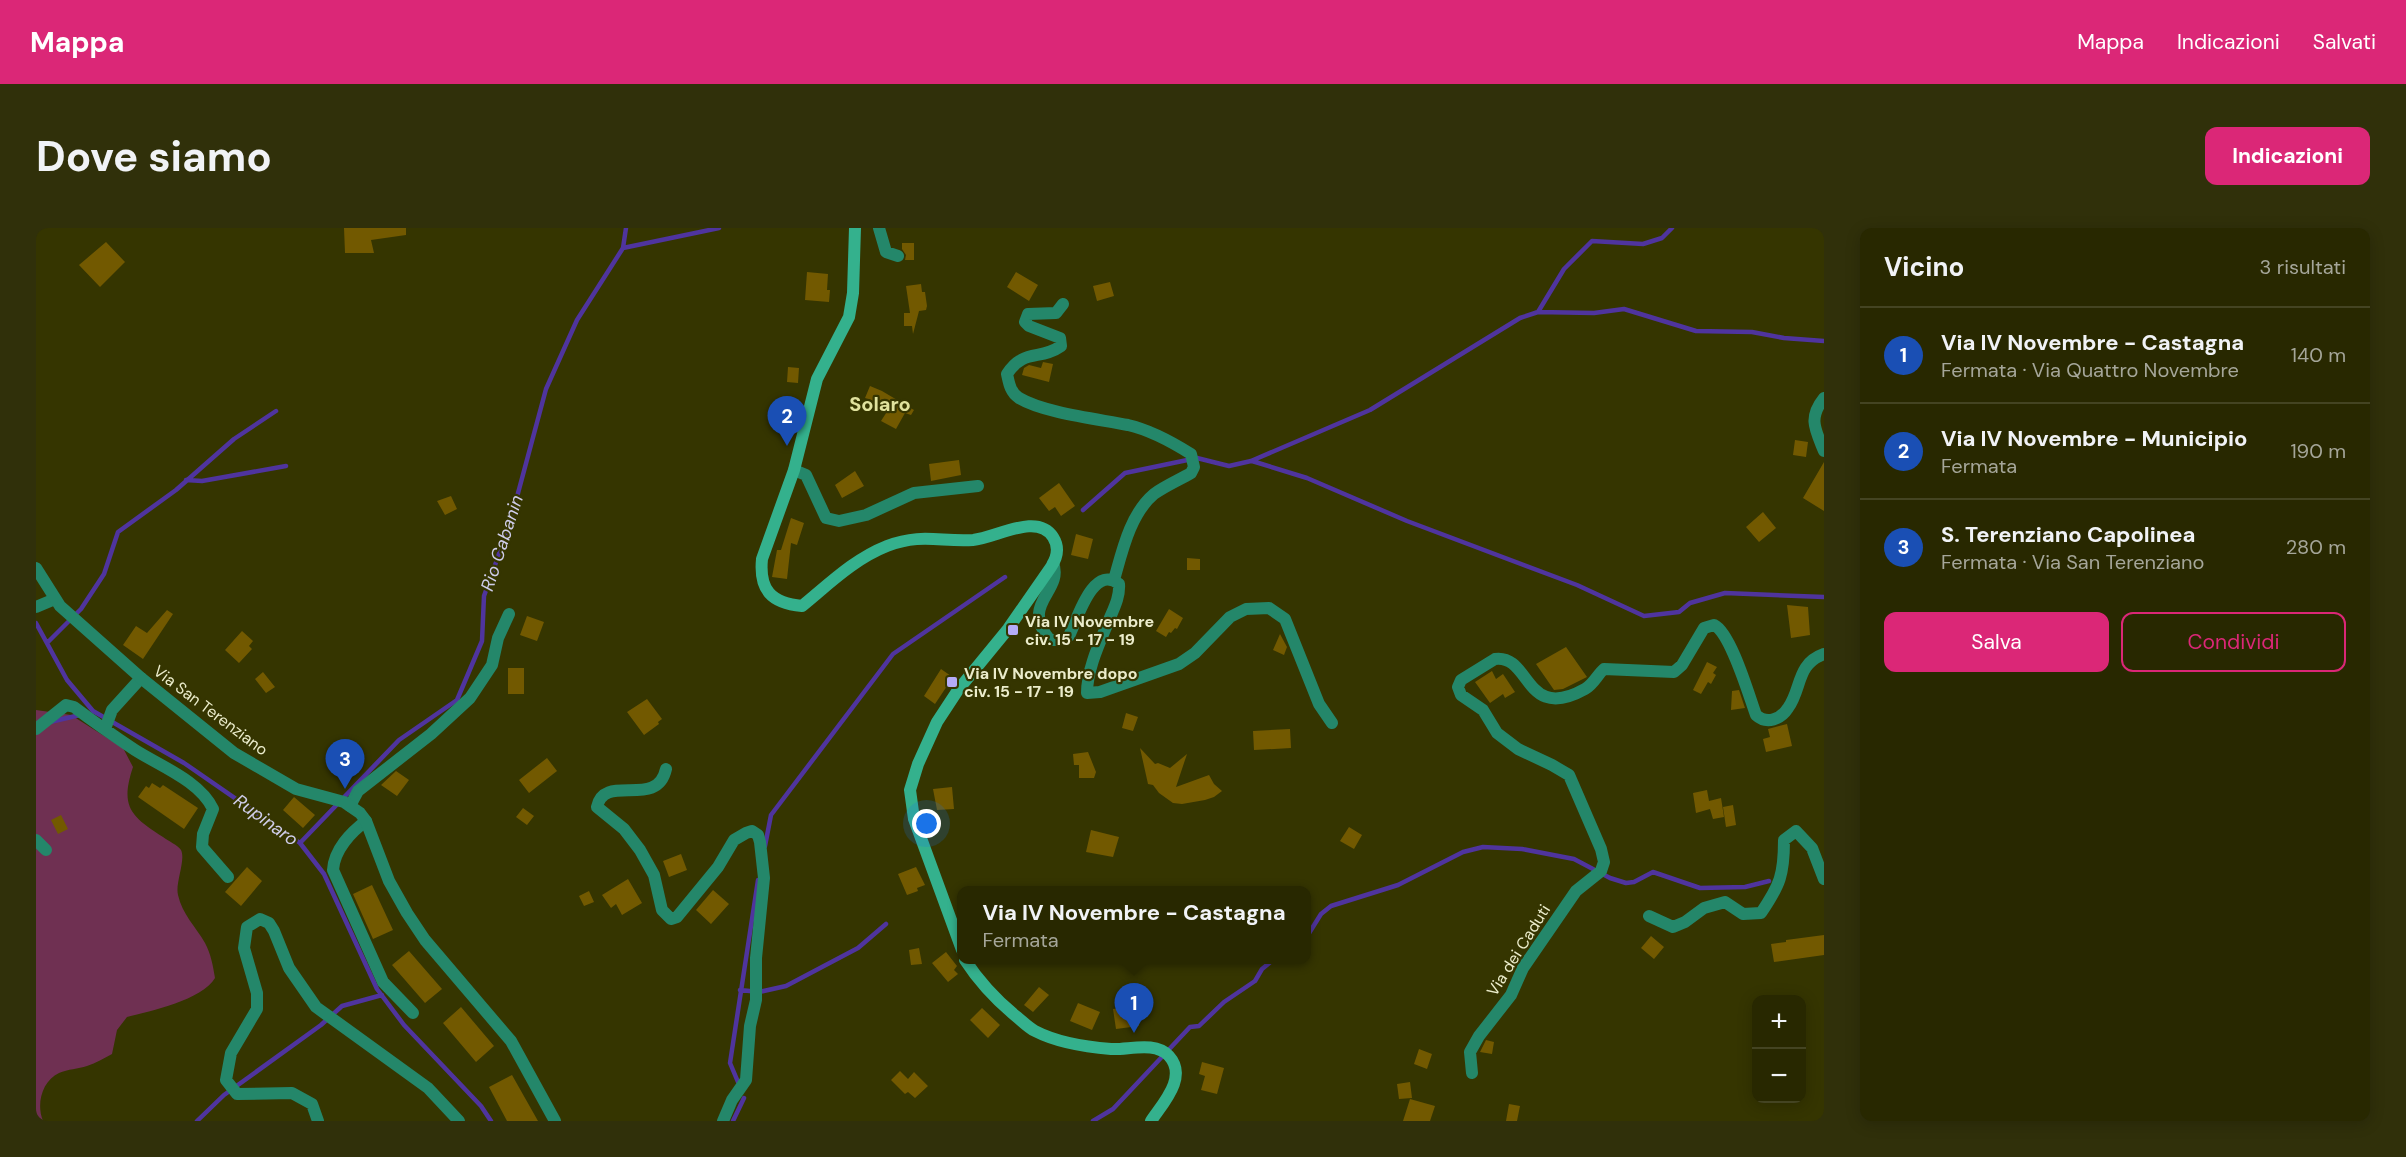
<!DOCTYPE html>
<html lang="it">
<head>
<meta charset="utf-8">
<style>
	:root { --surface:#282800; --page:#30300a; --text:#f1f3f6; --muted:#a5a699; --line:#442; --accent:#db2777 }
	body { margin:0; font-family:"DM Sans",sans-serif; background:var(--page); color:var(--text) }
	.controls { position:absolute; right:18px; bottom:18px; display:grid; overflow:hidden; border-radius:12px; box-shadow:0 3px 15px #0003 }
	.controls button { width:54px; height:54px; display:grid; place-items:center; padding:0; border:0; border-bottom:2px solid var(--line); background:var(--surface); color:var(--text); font:30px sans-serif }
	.you { position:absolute; left:891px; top:596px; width:21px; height:21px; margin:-15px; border:4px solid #fff; border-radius:50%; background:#1a73e8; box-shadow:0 0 0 9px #1a73e833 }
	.badge { display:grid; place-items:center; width:39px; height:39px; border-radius:50%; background:var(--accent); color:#fff; font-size:20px; font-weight:700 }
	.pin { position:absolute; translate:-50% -50px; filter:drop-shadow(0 2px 3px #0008) }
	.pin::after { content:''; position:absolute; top:32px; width:21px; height:18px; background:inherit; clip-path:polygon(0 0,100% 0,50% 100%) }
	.popup { position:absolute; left:921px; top:658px; width:354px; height:78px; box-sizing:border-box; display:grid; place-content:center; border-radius:12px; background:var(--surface); filter:drop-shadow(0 2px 4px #0005); font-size:20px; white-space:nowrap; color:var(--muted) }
	.popup b { font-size:22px; color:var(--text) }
	.popup::after { content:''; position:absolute; left:50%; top:100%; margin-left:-12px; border:12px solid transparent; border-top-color:var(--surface) }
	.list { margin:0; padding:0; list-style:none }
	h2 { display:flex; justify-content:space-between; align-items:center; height:78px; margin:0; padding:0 24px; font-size:26px }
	h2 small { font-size:20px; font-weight:400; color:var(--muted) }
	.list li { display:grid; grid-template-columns:39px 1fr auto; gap:18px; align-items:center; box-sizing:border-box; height:96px; padding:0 24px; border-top:2px solid var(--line) }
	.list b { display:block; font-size:22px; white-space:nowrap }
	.list p { margin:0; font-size:20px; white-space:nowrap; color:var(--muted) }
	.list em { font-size:20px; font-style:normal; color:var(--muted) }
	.actions { display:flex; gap:12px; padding:18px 24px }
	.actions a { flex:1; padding:14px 0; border:2px solid var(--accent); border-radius:12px; text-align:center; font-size:21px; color:var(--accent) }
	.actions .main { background:var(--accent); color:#fff }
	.map { position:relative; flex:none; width:1788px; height:893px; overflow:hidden; border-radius:12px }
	header { display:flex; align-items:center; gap:36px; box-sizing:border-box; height:84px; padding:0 30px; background:var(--accent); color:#fff }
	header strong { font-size:28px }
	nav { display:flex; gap:33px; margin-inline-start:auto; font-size:21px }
	.intro { display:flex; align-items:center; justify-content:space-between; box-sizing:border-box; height:144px; padding:0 36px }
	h1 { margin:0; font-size:42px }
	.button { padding:15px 27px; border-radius:12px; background:var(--accent); color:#fff; font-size:21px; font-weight:700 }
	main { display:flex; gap:36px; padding:0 36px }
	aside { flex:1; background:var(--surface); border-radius:12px; box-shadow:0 3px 15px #0003 }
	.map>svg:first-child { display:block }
	.green { fill:#6f3052 }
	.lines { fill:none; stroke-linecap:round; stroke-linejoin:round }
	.stream { stroke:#4f349e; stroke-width:4.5 }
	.building { fill:#725900 }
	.minor { stroke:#24876a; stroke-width:12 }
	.tertiary { stroke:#24876a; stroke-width:12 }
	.secondary { stroke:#34b18d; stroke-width:12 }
	.poi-dot { fill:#b5acf8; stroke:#353500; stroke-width:2 }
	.labels { text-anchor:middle; stroke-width:4.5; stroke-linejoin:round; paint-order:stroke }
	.poi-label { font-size:16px; font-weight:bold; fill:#ebeccb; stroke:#353500; text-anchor:start }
	.street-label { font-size:16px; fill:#ebeccb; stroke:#353500 }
	.water-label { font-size:18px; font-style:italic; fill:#cfcde9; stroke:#353500 }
	.quarter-label { font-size:20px; font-weight:bold; fill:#e0e29e; stroke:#353500 }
</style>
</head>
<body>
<header>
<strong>Mappa</strong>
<nav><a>Mappa</a><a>Indicazioni</a><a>Salvati</a></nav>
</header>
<div class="intro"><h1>Dove siamo</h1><a class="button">Indicazioni</a></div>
<main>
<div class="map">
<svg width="1788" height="893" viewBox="0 0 1788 893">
	<rect width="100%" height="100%" fill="#353500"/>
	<path class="green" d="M0 482 35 487 87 520 97 539C84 578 94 588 127 609 132 613 142 617 145 622 150 632 139 655 142 667 146 686 160 699 169 715 175 726 177 738 179 750 166 772 115 783 91 789L81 802 76 826C68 830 60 835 51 838 42 841 32 841 23 845 6 853 0 876 7 893H0Z"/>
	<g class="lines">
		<path class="stream" d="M587 20 683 0
			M1502 84 1558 85 1588 81 1660 103 1716 104 1748 110 1788 113
			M1216 233 1271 250 1371 293 1541 357 1608 388 1643 384 1654 375 1689 365 1788 369
			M150 252 166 253 250 238
			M1047 282 1089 245 1161 230 1193 238 1215 233 1334 182 1484 90 1502 84 1528 41 1556 13 1607 16 1626 10 1636 0
			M0 395 31 452 57 483 148 535 264 615 288 646 341 761 368 797 445 878 455 893
			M11 415 45 381 68 346 82 304 140 262 198 211 240 183
			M14 494 44 487
			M264 615 363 512 421 472 446 413 448 368 474 295 510 161 541 92 587 20 590 0
			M729 618 735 587 857 426 969 349
			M1270 710 1285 686 1295 678 1362 657 1427 624 1447 619 1486 621 1538 631 1574 650 1590 655 1598 654 1617 644 1664 660 1709 659 1733 653
			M704 762 723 764 750 758 822 720 850 696
			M702 854 694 835 722 652
			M161 893 188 867 285 797 306 778 346 767
			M697 893 708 870
			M1057 893 1077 881 1154 799 1163 798 1188 774 1219 753 1226 741 1237 732"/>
	</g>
	<path class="building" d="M308 0H370V7L335 12 338 25H309Z
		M70 14 89 34 64 59 43 37Z
		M866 15H878V32H869L870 27 866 21Z
		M771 44 792 46 791 62H794L793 74 769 72Z
		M980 44 1002 57 993 73 971 59Z
		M1074 54 1078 68 1061 73 1057 58Z
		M885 56 886 64H889L891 78 890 82 883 83 877 106 876 98H868V85H874L870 58Z
		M1007 134 1017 136 1013 154 986 147 988 140 993 137 1005 140Z
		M752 139 763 140 762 155 751 154Z
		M834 158 846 163 878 182 875 187 869 185 860 201 845 193 854 179 829 170Z
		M1759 212 1772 214 1770 229 1757 227Z
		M923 232 925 247 895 253 893 236Z
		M1788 234V283L1767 270Z
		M819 243 828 258 806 270 799 257Z
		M1023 255 1039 278 1025 288 1019 279 1013 283 1003 270Z
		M415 268 421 281 409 287 401 273Z
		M1727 284 1740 300 1723 314 1710 299Z
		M755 290 768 295 761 317 755 315 751 351 736 349 741 322H745Z
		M1040 306 1057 311 1052 331 1035 327Z
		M1151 330 1164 331V342H1151Z
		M1751 377 1772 379 1774 407 1755 410Z
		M1133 381 1147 390 1141 401 1139 400 1135 405 1133 404 1130 409 1120 403Z
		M131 382 137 386 107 431 87 417 100 398 111 405Z
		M491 388 508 394 501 413 484 407Z
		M206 403 217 413 213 418 216 421 203 435 189 422Z
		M1244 406 1251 419 1248 427 1237 422Z
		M1530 419 1551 449 1527 461 1518 462 1500 436Z
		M1671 434 1681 439 1677 445 1680 447 1675 456 1672 454 1665 466 1657 462Z
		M472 440H488V466H472Z
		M905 441 915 448V452L899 476 888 468Z
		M1456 443 1460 451 1467 446 1479 464 1469 470 1467 466 1454 475 1439 454Z
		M227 444 239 459 230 465 219 451Z
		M1703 462 1709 480 1695 482 1696 463Z
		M611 471 626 491 622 494 623 496 608 507 591 484Z
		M1090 485 1102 489 1097 503 1086 500Z
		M1751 496 1756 518 1730 524 1727 511 1734 509 1732 501Z
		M1254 501 1255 520 1218 522 1217 503Z
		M1104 520 1119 536 1122 535 1134 540 1151 526 1140 559 1173 547 1178 556 1186 563 1178 569 1169 572 1146 576 1137 575 1123 565 1117 557 1112 556Z
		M1052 524 1060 544 1058 550H1043V537H1038L1037 526Z
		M511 530 521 543 493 565 483 552Z
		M360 543 373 552 361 568 345 557Z
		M116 555 124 560 127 557 162 580 148 601 102 569 110 558 113 560Z
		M916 559 918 581 901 582 897 561Z
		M1671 562 1673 573 1685 570 1688 589 1677 591 1674 581 1660 585 1657 565Z
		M258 569 279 587 267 600 247 582Z
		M1697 577 1700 597 1690 599 1687 579Z
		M487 580 498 588 491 597 480 589Z
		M25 587 32 601 22 606 15 592Z
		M1313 599 1326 607 1318 621 1304 613Z
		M1055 602 1083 609 1077 629 1050 624Z
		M645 626 651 642 633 649 627 633Z
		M211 639 226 653 205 678 189 664Z
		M880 639 889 657 881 660 882 663 871 667 862 646Z
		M592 651 606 675 586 687 580 676 575 680 566 667Z
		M336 657 357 702 337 711 317 666Z
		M677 662 693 676 675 696 660 682Z
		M553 663 558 674 548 678 543 668Z
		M1788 707V727L1738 734 1735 716 1750 714V712Z
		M1615 708 1628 719 1618 731 1605 720Z
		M883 720 886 736 875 737 873 722Z
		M373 723 406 761 389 775 356 737Z
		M910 724 921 738 918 742 922 746 912 754 896 735Z
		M1003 759 1013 767 997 784 988 777Z
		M1042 775 1064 784 1056 802 1034 793Z
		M1100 778 1103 798 1080 801 1077 781Z
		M425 779 458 818 440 834 407 795Z
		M946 780 964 797 952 810 934 792Z
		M1450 812 1458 814 1456 826 1444 824Z
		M1383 821 1396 826 1391 841 1378 836Z
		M1166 834 1188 840 1181 866 1165 862 1169 848 1163 846Z
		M864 843 872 851 878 844 892 858 879 870 872 864 869 866 855 852Z
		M476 847 502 893H471L453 859Z
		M1374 854 1376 870 1363 871 1361 856Z
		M1374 871 1399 878 1394 893H1367Z
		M1473 876 1484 878 1481 893H1470Z"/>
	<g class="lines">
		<path class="minor" d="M843 0 850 24 862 28
			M1027 76 1020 85 992 86 989 94 993 98 1024 110 1025 118C1004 133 988 120 971 146 973 155 974 164 983 170 1008 185 1062 191 1092 197 1114 202 1136 214 1155 226L1158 239 1155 245C1143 252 1129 258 1118 266 1094 286 1086 324 1078 352
			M1788 170C1772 190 1779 201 1788 223
			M758 242 770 247 790 290 803 293 830 287 878 265 942 258
			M1017 335C1028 364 983 375 1014 412H1025L1033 408C1041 392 1057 335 1083 356 1084 369 1078 380 1073 392 1064 414 1051 441 1051 465L1064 464 1143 436 1159 425 1194 389 1210 381 1233 380 1249 391 1283 476 1296 495
			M0 379 19 371
			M0 501 30 477 38 479C58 494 78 508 99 522 124 538 164 553 177 581L167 606 166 619 192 649
			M69 501 76 482 105 450
			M630 541C621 582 568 544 561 579L588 601 604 622 618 647 626 682 635 691 641 689 682 639 698 612 710 605 716 603 722 607 724 614 728 650 720 730V772L714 798 710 852 696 872 687 893
			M314 578 322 563 395 506 434 470 456 437 462 410 473 386
			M330 593C315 604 298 622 297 642L347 754 377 785
			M0 612 10 622
			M1613 688 1637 699 1649 694 1668 680 1689 674 1707 686 1725 685C1744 657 1748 647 1748 612L1760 603 1776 620 1788 651
			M1436 845 1434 824 1443 808 1475 767 1487 740 1540 663 1565 643 1568 634 1565 621 1533 547 1516 537 1482 521 1461 505 1447 482 1425 467 1422 459 1425 452 1459 431C1495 426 1488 495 1549 461 1558 456 1561 447 1568 441L1638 444 1646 437 1668 400 1678 397C1695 405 1713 468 1720 487 1731 497 1745 491 1752 480 1766 461 1760 436 1788 426
			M282 893 276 876 256 865 201 866 190 852 195 825 221 781V765L208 720 211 699 224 691 233 695 238 703 253 740 280 779 392 860 423 893"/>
		<path class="tertiary" d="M0 340 24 378 105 450 198 525 260 561 308 574 324 585 330 593 353 653 371 685 389 712 475 813 519 893"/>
		<path class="secondary" d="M819 0 817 65 813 89 781 151 758 242 726 331C723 362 735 375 766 378 793 356 818 331 851 318 885 305 904 314 937 312 960 310 1001 284 1017 309 1024 320 1021 330 1015 339L972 401 922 462 901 494 882 536 874 562 878 591 926 722
			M929 732C944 755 960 772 981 789 987 794 993 800 999 803 1022 815 1050 819 1075 821 1093 822 1119 813 1133 828 1152 849 1127 875 1115 893"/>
	</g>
	<g class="poi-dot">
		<rect x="971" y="396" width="12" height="12" rx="3"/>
		<rect x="910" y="448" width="12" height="12" rx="3"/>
	</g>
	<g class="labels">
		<g class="poi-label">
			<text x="989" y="399">Via IV Novembre<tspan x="989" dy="18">civ. 15 - 17 - 19</tspan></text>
			<text x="928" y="451">Via IV Novembre dopo<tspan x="928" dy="18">civ. 15 - 17 - 19</tspan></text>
		</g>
		<g class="street-label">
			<text transform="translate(175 482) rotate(37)" y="6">Via San Terenziano</text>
			<text transform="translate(1482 722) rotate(-58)" y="6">Via dei Caduti</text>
		</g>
		<g class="water-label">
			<text transform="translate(466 315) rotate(-72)" y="6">Rio Cabanin</text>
			<text transform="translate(230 592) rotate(36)" y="6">Rupinaro</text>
		</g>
		<g class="quarter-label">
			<text x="844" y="183">Solaro</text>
		</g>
	</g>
</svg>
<div class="controls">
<button>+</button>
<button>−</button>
</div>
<div class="you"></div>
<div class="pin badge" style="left:1098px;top:805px;background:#1a4fb4">1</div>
<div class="popup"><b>Via IV Novembre - Castagna</b>Fermata</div>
<div class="pin badge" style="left:751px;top:218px;background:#1a4fb4">2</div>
<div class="pin badge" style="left:309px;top:561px;background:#1a4fb4">3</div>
</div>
<aside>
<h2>Vicino<small>3 risultati</small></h2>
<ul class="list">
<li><span class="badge" style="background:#1a4fb4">1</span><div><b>Via IV Novembre - Castagna</b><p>Fermata · Via Quattro Novembre</p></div><em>140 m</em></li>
<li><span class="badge" style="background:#1a4fb4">2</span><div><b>Via IV Novembre - Municipio</b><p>Fermata</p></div><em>190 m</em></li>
<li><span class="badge" style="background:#1a4fb4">3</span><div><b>S. Terenziano Capolinea</b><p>Fermata · Via San Terenziano</p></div><em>280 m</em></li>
</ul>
<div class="actions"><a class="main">Salva</a><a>Condividi</a></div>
</aside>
</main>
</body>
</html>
